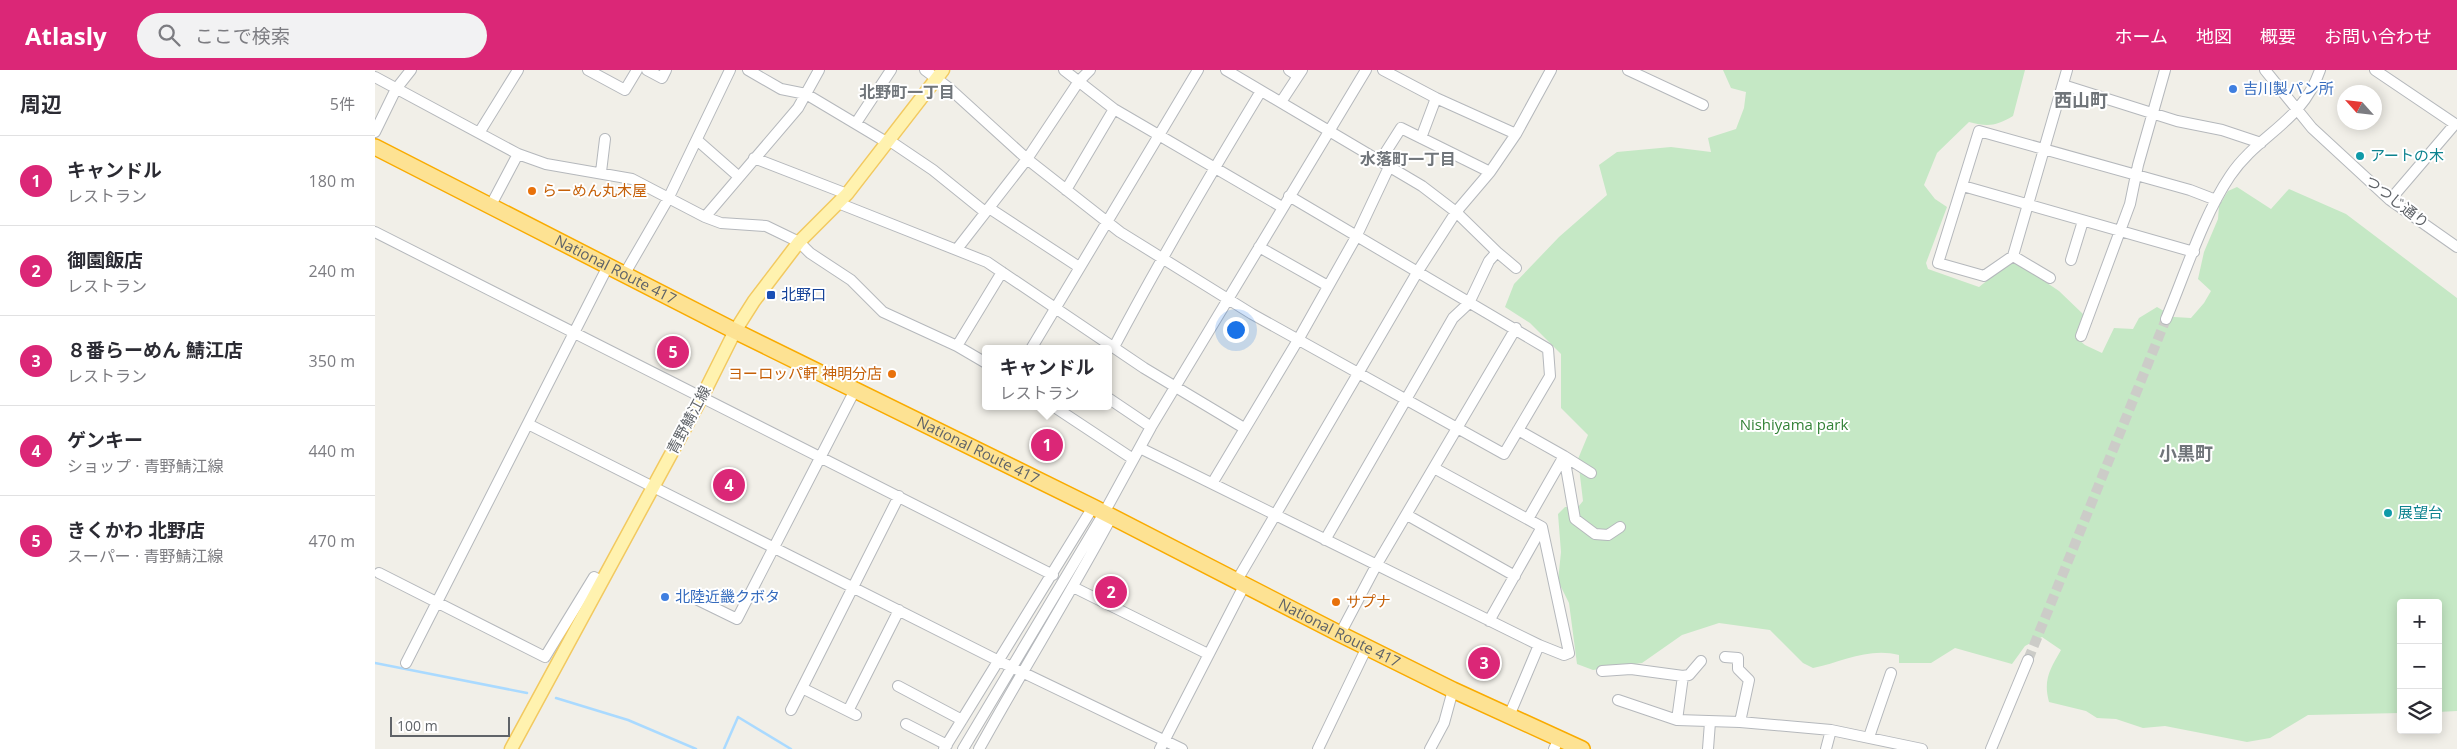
<!DOCTYPE html>
<html lang="ja">
<head>
<meta charset="utf-8">
<style>
	:root { --surface:#fff; --page:#f2f2f3; --text:#2b2b33; --muted:#7c7c81; --line:#e1e1e2; --accent:#db2777 }
	body { margin:0; font-family:"Open Sans","Noto Sans JP",sans-serif; background:var(--page); color:var(--text) }
	.controls { position:absolute; right:15px; bottom:15px; display:grid; overflow:hidden; border-radius:5px; box-shadow:0 2px 12px #0003 }
	.controls button { width:45px; height:45px; display:grid; place-items:center; padding:0; border:0; border-bottom:1px solid var(--line); background:var(--surface); color:var(--text); font:25px sans-serif }
	.compass { position:absolute; left:1962px; top:15px; width:45px; height:45px; border-radius:50%; background:var(--surface); box-shadow:0 2px 12px #0003; rotate:297deg }
	.scale { position:absolute; left:15px; bottom:12px; width:120px; box-sizing:border-box; padding-left:5px; border:2px solid #5f6368; border-top:0; font-size:14px; line-height:18px; white-space:nowrap; color:#5f6368; -webkit-text-stroke:4px #fff; paint-order:stroke }
	.you { position:absolute; left:860px; top:259px; width:18px; height:18px; margin:-12px; border:4px solid #fff; border-radius:50%; background:#1a73e8; box-shadow:0 0 0 8px #1a73e833 }
	.badge { display:grid; place-items:center; width:32px; height:32px; border-radius:50%; background:var(--accent); color:#fff; font-size:16px; font-weight:700 }
	.pin { position:absolute; translate:-50% -50%; border:2px solid #fff; box-shadow:0 1px 5px #0006 }
	.popup { position:absolute; left:607px; top:275px; width:130px; height:65px; box-sizing:border-box; display:grid; place-content:center; border-radius:5px; background:var(--surface); filter:drop-shadow(0 1px 4px #0005); font-size:16px; white-space:nowrap; color:var(--muted) }
	.popup b { font-size:19px; color:var(--text) }
	.popup::after { content:''; position:absolute; left:50%; top:100%; margin-left:-10px; border:10px solid transparent; border-top-color:var(--surface) }
	.list { margin:0; padding:0; list-style:none }
	h2 { display:flex; justify-content:space-between; align-items:center; height:65px; margin:0; padding:0 20px; font-size:21px }
	h2 small { font-size:16px; font-weight:400; color:var(--muted) }
	.list li { display:grid; grid-template-columns:32px 1fr auto; gap:15px; align-items:center; box-sizing:border-box; height:90px; padding:0 20px; border-top:1px solid var(--line) }
	.list b { display:block; font-size:19px; white-space:nowrap }
	.list p { margin:0; font-size:16px; white-space:nowrap; color:var(--muted) }
	.list em { font-size:16px; font-style:normal; color:var(--muted) }
	.icon { flex:none; width:28px; height:28px; fill:none; stroke:currentColor; stroke-width:2; stroke-linecap:round; stroke-linejoin:round }
	.map { position:relative; flex:none; width:2082px; height:679px; overflow:hidden }
	header { display:flex; align-items:center; gap:30px; box-sizing:border-box; height:70px; padding:0 25px; background:var(--accent); color:#fff }
	header strong { font-size:24px }
	nav { display:flex; gap:28px; margin-inline-start:auto; font-size:18px }
	.search { width:350px; height:45px; background:var(--page); display:flex; align-items:center; gap:12px; box-sizing:border-box; padding:0 18px; border-radius:28px; color:var(--muted); font-size:19px }
	main { display:flex }
	aside { flex:1; background:var(--surface) }
	.map>svg:first-child { display:block }
	.green { fill:#c5e8c5 }
	.lines { fill:none; stroke-linecap:round; stroke-linejoin:round }
	.stream { stroke:#aadaff; stroke-width:2.5 }
	.minor-tunnel { stroke:#ccccc8; stroke-width:10; stroke-dasharray:10 5; stroke-linecap:butt }
	.minor-casing { stroke:#b5b8bc; stroke-width:12 }
	.major-casing { stroke:#f2c960; stroke-width:15 }
	.highway-casing { stroke:#f9ab00; stroke-width:18 }
	.minor { stroke:#fff; stroke-width:10 }
	.major { stroke:#fff2af; stroke-width:12 }
	.highway { stroke:#fde293; stroke-width:15 }
	.shop-dot { fill:#3f7fe0; stroke:#fff; stroke-width:2 }
	.culture-dot { fill:#0f9aa8; stroke:#fff; stroke-width:2 }
	.food-dot { fill:#e8710a; stroke:#fff; stroke-width:2 }
	.transit-dot { fill:#1a4fb4; stroke:#fff; stroke-width:2 }
	.labels { text-anchor:middle; stroke-width:4; stroke-linejoin:round; paint-order:stroke }
	.shop-label { font-size:15px; fill:#366cbe; stroke:#fff; text-anchor:start }
	.culture-label { font-size:15px; fill:#0d838f; stroke:#fff; text-anchor:start }
	.food-label { font-size:15px; fill:#c56008; stroke:#fff; text-anchor:start }
	.street-label { font-size:15px; fill:#5f6368; stroke:#fff }
	.transit-label { font-size:15px; fill:#164399; stroke:#fff; text-anchor:start }
	.park-label { font-size:15px; fill:#348238; stroke:#fff }
	.neighbourhood-label { font-size:16px; font-weight:bold; fill:#70757a; stroke:#fff }
	.quarter-label { font-size:18px; font-weight:bold; fill:#70757a; stroke:#fff }
</style>
</head>
<body>
<header>
<strong>Atlasly</strong>
<div class="search"><svg class="icon" aria-label="search" viewBox="0 0 24 24"><circle cx="10" cy="10" r="6"/><path d="M15 15l6 6"/></svg>ここで検索</div>
<nav><a>ホーム</a><a>地図</a><a>概要</a><a>お問い合わせ</a></nav>
</header>
<main>
<aside>
<h2>周辺<small>5件</small></h2>
<ul class="list">
<li><span class="badge">1</span><div><b>キャンドル</b><p>レストラン</p></div><em>180 m</em></li>
<li><span class="badge">2</span><div><b>御園飯店</b><p>レストラン</p></div><em>240 m</em></li>
<li><span class="badge">3</span><div><b>８番らーめん 鯖江店</b><p>レストラン</p></div><em>350 m</em></li>
<li><span class="badge">4</span><div><b>ゲンキー</b><p>ショップ · 青野鯖江線</p></div><em>440 m</em></li>
<li><span class="badge">5</span><div><b>きくかわ 北野店</b><p>スーパー · 青野鯖江線</p></div><em>470 m</em></li>
</ul>
</aside>
<div class="map">
<svg width="2082" height="679" viewBox="0 0 2082 679">
	<rect width="100%" height="100%" fill="#f1efe8"/>
	<path class="green" d="M1348 0H1650L1638 46C1621 56 1613 57 1594 52L1562 83 1549 115 1560 129 1572 137 1551 193 1553 199 1604 217 1638 190 1684 221 1709 245 1700 267 1710 275 1727 283 1739 258 1758 259 1764 248 1782 237 1799 247 1816 248 1829 233 1836 221 1823 209 1829 182 1843 149 1844 136 1853 121 1862 117 1896 139 1914 119 1971 144 2082 228V641L2063 642V533H2026V643L1933 645 1895 668 1872 672 1790 656 1768 658 1741 649 1722 648 1711 641 1674 632C1668 610 1675 599 1686 580L1667 567 1650 576 1637 594 1580 578 1556 593H1524V585C1494 577 1467 592 1438 598L1428 593 1395 560 1344 553 1307 565 1267 593 1218 600 1202 594 1194 533 1183 511 1186 482 1183 444 1190 437H1203L1208 431 1203 389 1213 365 1186 338V284L1155 253 1130 237 1139 214 1184 167 1232 125 1224 95 1242 82 1296 77 1336 82 1333 68 1361 59 1369 38 1371 22 1356 18Z"/>
	<g class="lines">
		<path class="stream" d="M0 593 152 623
			M181 628 253 650 321 679
			M349 679 363 647 416 679"/>
		<path class="minor-tunnel" d="M1653 590 1791 249"/>
		<defs>
			<path id="minor" d="M213 0 250 20 262 0
				M272 0 287 8 291 0
				M373 0 406 19 431 24 513 73
				M550 0 574 18 652 89 745 162 877 244 1129 384 1175 306 1173 279 914 126
				M689 0 739 39 907 137
				M851 0 1047 116 1081 142 1122 182 1114 191 1094 233 1078 248 950 470
				M914 0 923 6
				M1008 0 1061 28 1141 64
				M1253 0 1328 35
				M1890 0 1937 58 2015 130 2082 177
				M2000 0 2080 54 2015 130
				M0 7 143 84 171 94 257 109 330 147 423 38 444 0
				M1688 15 1802 51 1847 60 1886 73
				M906 32 927 0
				M481 53 516 0
				M0 62 21 19 36 0
				M104 63 143 0
				M1046 68 1061 28
				M322 70 363 106
				M515 71 558 100 610 142
				M379 88 472 124
				M1005 91 1026 58 1115 102
				M226 102 230 69
				M1588 116 1819 182
				M691 120 739 39
				M463 133 612 192 769 298 869 358
				M116 135 143 84
				M614 138 704 197
				M330 147 346 153 391 156 424 172 435 183 476 210 508 242 582 276 611 293
				M0 162 678 505
				M884 177 953 216
				M582 179 652 89 704 11 715 0
				M1122 182 1141 198
				M1638 186 1692 0
				M1696 190 1708 151
				M249 205 293 129 355 0
				M1675 208 1638 186 1609 206 1563 193 1604 61 1815 120 1841 130
				M1791 249C1810 204 1828 146 1855 106 1883 64 1927 53 1945 0
				M1706 266 1755 134 1763 95 1790 0
				M582 276 627 202
				M739 277C785 190 835 105 886 21
				M656 279 823 0
				M733 328 776 357
				M678 336 758 389
				M153 354 624 591 807 679
				M1143 360 1189 386 1153 449
				M765 378 1164 575 1134 646
				M1059 398 1167 457 1114 551
				M1216 403 1189 386 1200 449 1220 464 1233 465 1245 457
				M838 412 923 270 981 167 1014 97
				M1032 445 1140 506
				M4 503 170 587 219 507 227 512
				M861 512 1043 201 1081 142 1115 102 1141 64 1176 0
				M698 517 833 584
				M319 528 362 549 480 320
				M965 564 1002 494 1141 258
				M1164 575 1189 585 1194 583 1167 457
				M1350 587 1363 588V599L1374 610 1365 652
				M31 593 233 196
				M1227 601 1256 599 1308 606 1302 650
				M1308 606 1314 605 1326 591
				M523 616 587 650
				M427 618 481 645
				M1243 630 1302 650 1365 652 1456 660 1547 679
				M416 640 524 426
				M473 641 524 540
				M531 654 572 675
				M1494 667 1516 603
				M569 679 718 437
				M588 679 729 443 776 357 991 0
				M604 679C647 601 694 526 736 448
				M785 679 869 516
				M943 679 992 577
				M1055 679 1069 653 1078 620
				M1179 679 1184 668
				M1333 679 1335 652
				M1451 679 1456 660
				M1616 679 1653 590"/>
			<path id="major" d="M136 679 327 327 360 261 379 231 424 172 472 124 568 0"/>
			<g id="highway">
				<path id="s1" d="M0 77 360 261 718 437 965 564 1078 620 1207 679"/>
			</g>
		</defs>
		<use href="#minor" class="minor-casing"/>
		<use href="#major" class="major-casing"/>
		<use href="#highway" class="highway-casing"/>
		<use href="#minor" class="minor"/>
		<use href="#major" class="major"/>
		<use href="#highway" class="highway"/>
	</g>
	<g class="shop-dot">
		<circle cx="1858" cy="19" r="5"/>
		<circle cx="290" cy="527" r="5"/>
	</g>
	<g class="culture-dot">
		<circle cx="1985" cy="86" r="5"/>
		<circle cx="2013" cy="443" r="5"/>
	</g>
	<g class="food-dot">
		<circle cx="157" cy="121" r="5"/>
		<circle cx="517" cy="304" r="5"/>
		<circle cx="961" cy="532" r="5"/>
	</g>
	<rect class="transit-dot" x="391" y="220" width="10" height="10" rx="2.5"/>
	<g class="labels">
		<g class="shop-label">
			<text x="1868" y="24">吉川製パン所</text>
			<text x="300" y="532">北陸近畿クボタ</text>
		</g>
		<g class="culture-label">
			<text x="1995" y="91">アートの木</text>
			<text x="2023" y="448">展望台</text>
		</g>
		<g class="food-label">
			<text x="167" y="126">らーめん丸木屋</text>
			<text x="507" y="309" text-anchor="end">ヨーロッパ軒 神明分店</text>
			<text x="971" y="537">サプナ</text>
		</g>
		<g class="street-label">
			<text transform="translate(2022 132) rotate(38)" y="5">つつじ通り</text>
			<text dy="5" stroke="none"><textPath href="#s1" startOffset="270">National Route 417</textPath></text>
			<text transform="translate(314 350) rotate(-62)" y="5">青野鯖江線</text>
			<text dy="5" stroke="none"><textPath href="#s1" startOffset="675">National Route 417</textPath></text>
			<text dy="5" stroke="none"><textPath href="#s1" startOffset="1080">National Route 417</textPath></text>
		</g>
		<g class="transit-label">
			<text x="406" y="230">北野口</text>
		</g>
		<g class="park-label">
			<text x="1419" y="360">Nishiyama park</text>
		</g>
		<g class="neighbourhood-label">
			<text x="532" y="28">北野町一丁目</text>
			<text x="1033" y="95">水落町一丁目</text>
		</g>
		<g class="quarter-label">
			<text x="1706" y="37">西山町</text>
			<text x="1811" y="390">小黒町</text>
		</g>
	</g>
</svg>
<div class="controls">
<button>+</button>
<button>−</button>
<button><svg class="icon" aria-label="layers" viewBox="0 0 24 24"><path d="M12 4l9 5-9 5-9-5zM3 14l9 5 9-5"/></svg></button>
</div>
<svg class="compass" viewBox="-18 -18 36 36"><path d="M0-13l5 13h-10z" fill="#e53935"/><path d="M0 13l5-13h-10z" fill="#7c7c81"/></svg>
<div class="scale">100 m</div>
<div class="you"></div>
<div class="pin badge" style="left:672px;top:375px">1</div>
<div class="popup"><b>キャンドル</b>レストラン</div>
<div class="pin badge" style="left:736px;top:522px">2</div>
<div class="pin badge" style="left:1109px;top:593px">3</div>
<div class="pin badge" style="left:354px;top:415px">4</div>
<div class="pin badge" style="left:298px;top:282px">5</div>
</div>
</main>
</body>
</html>
